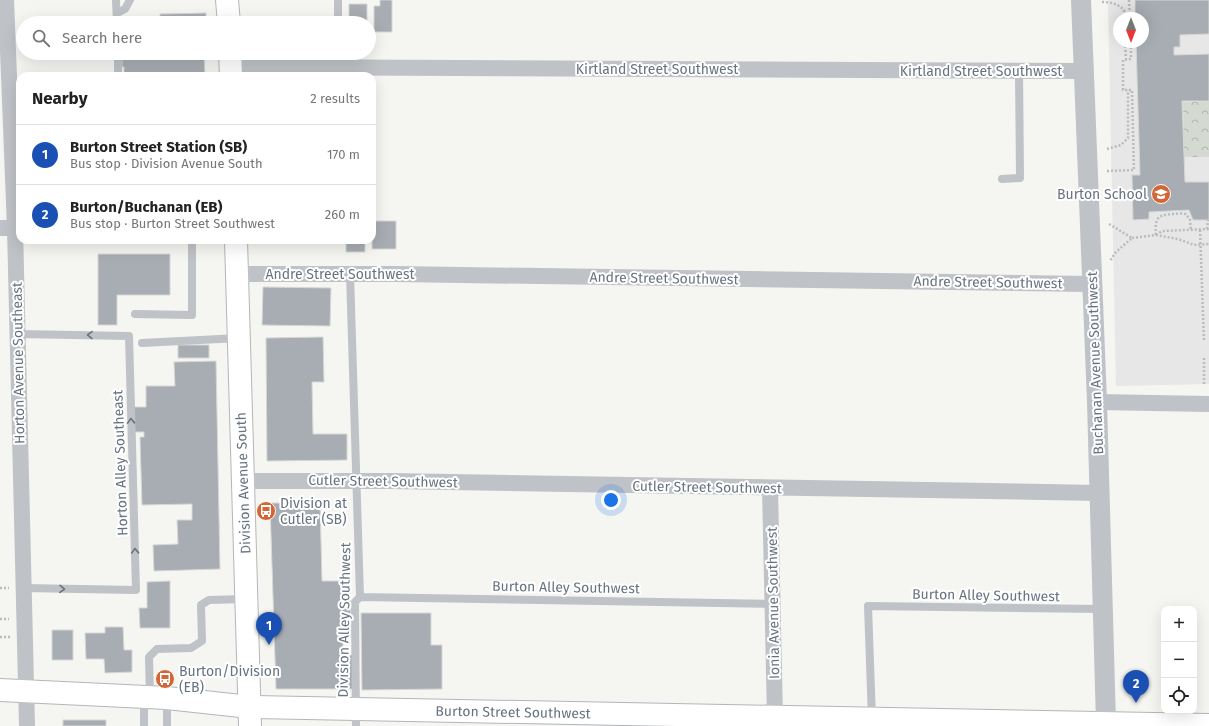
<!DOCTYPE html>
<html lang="en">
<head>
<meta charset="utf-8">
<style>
	:root { --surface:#fff; --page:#f2f2f2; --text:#222; --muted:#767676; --line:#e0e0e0; --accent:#d36635 }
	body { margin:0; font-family:"Fira Sans",sans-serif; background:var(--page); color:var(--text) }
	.controls { position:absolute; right:12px; bottom:12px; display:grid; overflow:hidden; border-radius:8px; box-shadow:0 4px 16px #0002 }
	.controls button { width:36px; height:36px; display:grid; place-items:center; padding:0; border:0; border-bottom:1px solid var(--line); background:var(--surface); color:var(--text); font:20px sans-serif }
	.compass { position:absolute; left:1113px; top:12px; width:36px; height:36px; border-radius:50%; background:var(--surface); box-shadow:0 4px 16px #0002; rotate:180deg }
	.you { position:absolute; left:611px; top:500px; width:14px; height:14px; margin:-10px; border:3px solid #fff; border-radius:50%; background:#1a73e8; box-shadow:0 0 0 6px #1a73e833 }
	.badge { display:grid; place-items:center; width:26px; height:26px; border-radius:50%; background:var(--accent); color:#fff; font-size:13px; font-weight:700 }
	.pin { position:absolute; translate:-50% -33px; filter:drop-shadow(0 1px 2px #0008) }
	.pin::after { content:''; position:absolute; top:21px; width:14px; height:12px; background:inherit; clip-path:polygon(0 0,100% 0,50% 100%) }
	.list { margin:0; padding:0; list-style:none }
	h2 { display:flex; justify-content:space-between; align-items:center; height:52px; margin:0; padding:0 16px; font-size:17px }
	h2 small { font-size:13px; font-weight:400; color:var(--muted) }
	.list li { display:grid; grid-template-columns:26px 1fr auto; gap:12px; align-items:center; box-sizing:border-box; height:60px; padding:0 16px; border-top:1px solid var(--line) }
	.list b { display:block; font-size:15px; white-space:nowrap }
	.list p { margin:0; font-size:13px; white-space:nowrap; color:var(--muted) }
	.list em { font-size:13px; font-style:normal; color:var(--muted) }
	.icon { flex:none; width:22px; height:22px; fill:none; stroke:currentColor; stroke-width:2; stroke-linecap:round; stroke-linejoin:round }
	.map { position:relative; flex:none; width:1209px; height:726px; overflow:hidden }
	.search { position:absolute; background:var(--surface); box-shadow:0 4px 16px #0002; left:16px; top:16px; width:360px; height:44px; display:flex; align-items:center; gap:10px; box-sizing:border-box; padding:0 14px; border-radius:22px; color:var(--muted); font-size:15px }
	.panel { position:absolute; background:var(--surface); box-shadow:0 4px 16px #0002; left:16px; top:72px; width:360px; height:172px; border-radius:12px }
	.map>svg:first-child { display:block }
	.built { fill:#e6e7e6; fill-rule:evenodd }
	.park { fill:url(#park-crowns) }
	.building { fill:#a7adb2; stroke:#d7d7d5 }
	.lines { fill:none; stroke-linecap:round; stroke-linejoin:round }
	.secondary-casing { stroke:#b2b6ba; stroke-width:24 }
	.primary-casing { stroke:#b3b6ba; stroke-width:24 }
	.path { stroke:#b9bbbe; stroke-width:2.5; stroke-dasharray:2 2; stroke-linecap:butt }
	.service { stroke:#bfc2c6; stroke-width:8 }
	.minor { stroke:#bfc2c6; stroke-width:16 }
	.tertiary { stroke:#bfc2c6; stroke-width:20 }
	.secondary { stroke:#fff; stroke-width:22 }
	.primary { stroke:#fff; stroke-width:22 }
	.oneway { stroke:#677380 }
	.labels { text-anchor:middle; stroke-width:4; stroke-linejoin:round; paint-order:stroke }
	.street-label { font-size:14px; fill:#677380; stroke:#fff }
	.poi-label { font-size:14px; fill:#677380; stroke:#fff; text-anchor:start }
</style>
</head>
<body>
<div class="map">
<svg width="1209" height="726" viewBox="0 0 1209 726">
	<defs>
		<pattern id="park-crowns" width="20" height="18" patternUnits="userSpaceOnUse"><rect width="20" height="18" fill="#d4dad2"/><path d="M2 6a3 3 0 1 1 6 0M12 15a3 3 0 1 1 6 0" fill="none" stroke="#b0b5b0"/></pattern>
	</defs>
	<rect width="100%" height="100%" fill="#f5f5f2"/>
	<path class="built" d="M1108 0H1209V384L1116 386ZM1119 18H1143V42H1119Z"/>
	<path class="park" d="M1209 101V157H1184L1183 102Z"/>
	<path class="building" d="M380 0H392V32H374V6H380Z
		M1135 0H1209V34L1180 35V47H1174V55L1209 54V101H1182L1185 182H1209V220H1193L1189 210 1149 212V219L1133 220 1132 175H1140L1136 42H1143V18H1135Z
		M349 4H367V23H349Z
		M206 13V23H160V14Z
		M253 17H287V23H254Z
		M122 53H204L205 76H124V67H122Z
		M372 221H396V249H372Z
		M346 240H365V252H346Z
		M98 254H170V295H117V325H98Z
		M263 287 331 288 330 326 262 325Z
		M323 337 324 382H312L313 434H347V460L267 461 266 338Z
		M178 345H209V358H178Z
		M216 361 220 569 154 571 153 545 178 544 177 520H192V504L142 505 140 437H144V432H132L131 407H146V386H175L174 362Z
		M270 503H320L322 581H350L351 637H343V655H353V689H276Z
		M170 581V628H140L139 608H147V582Z
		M361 613H431V645H442V689L362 690Z
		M105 627H123L124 650H132V672L105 673 104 659H86L85 633H105Z
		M52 630H73V660H52Z
		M63 720H106V726H63Z"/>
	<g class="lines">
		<defs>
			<path id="secondary" d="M0 690 167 698 250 707 1209 725"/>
			<path id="primary" d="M227 0 229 23
				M230 53 231 76
				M236 240 250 726"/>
		</defs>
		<use href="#secondary" class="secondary-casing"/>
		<use href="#primary" class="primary-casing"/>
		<path class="path" d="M1129 0 1130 18
			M1102 2C1111 2 1118 4 1124 10V18
			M1125 42 1126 59
			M1107 149 1121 145 1128 138V90
			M1107 171 1134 170 1132 90H1123V60L1131 59V42
			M1109 224 1132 238 1116 252 1110 261
			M1207 229 1208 220
			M1200 230 1204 342
			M1156 235C1155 219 1156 215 1173 214 1177 214 1182 213 1186 214L1190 220 1191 230
			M1156 235 1162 231 1209 229
			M1132 238 1156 235 1178 239 1194 245 1209 244
			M1204 358V386
			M0 588H9
			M0 619H9
			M0 637H10"/>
		<path class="service" d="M116 0 117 23
			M338 0V23
			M117 13 125 9 130 0
			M118 53V76
			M339 53V66
			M1002 179 1020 178 1019 71
			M350 274 360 597 355 602 356 726
			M135 314 192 315V240
			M18 334 129 336 136 590 23 588
			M142 343 239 338
			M360 597 773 604
			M150 696 149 657 157 649 191 648 202 641 201 605 209 600 245 599
			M144 698V726
			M872 719 868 606 1102 609
			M167 726V699"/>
		<path class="minor" d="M6 0 15 228 27 726
			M231 67 1083 71
			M0 228H20
			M237 274H395L1091 284
			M1097 402 1209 404
			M242 481H390L1100 493
			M770 488 775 718"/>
		<path class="tertiary" d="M1081 0 1097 402 1106 723"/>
		<use href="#secondary" class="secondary"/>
		<use href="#primary" class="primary"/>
	</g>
	<defs><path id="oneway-chevron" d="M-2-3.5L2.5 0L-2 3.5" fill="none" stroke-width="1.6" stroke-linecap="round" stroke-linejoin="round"/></defs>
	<g class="oneway">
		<use href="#oneway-chevron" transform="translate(90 335) rotate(-179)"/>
		<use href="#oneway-chevron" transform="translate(131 421) rotate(-92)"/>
		<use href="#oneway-chevron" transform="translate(135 551) rotate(-92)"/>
		<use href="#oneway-chevron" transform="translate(62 589) rotate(1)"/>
	</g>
	<defs>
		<symbol id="school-disc" viewBox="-11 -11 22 22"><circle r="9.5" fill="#d36635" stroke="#fff"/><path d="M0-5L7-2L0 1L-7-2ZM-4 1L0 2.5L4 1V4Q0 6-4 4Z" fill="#fff"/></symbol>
		<symbol id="bus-disc" viewBox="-11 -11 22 22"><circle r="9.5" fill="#d36635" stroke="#fff"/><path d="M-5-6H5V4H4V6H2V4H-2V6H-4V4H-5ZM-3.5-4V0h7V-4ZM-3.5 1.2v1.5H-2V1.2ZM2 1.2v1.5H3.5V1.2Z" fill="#fff"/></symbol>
	</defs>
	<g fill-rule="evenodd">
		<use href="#school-disc" x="1150" y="183" width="22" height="22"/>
		<use href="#bus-disc" x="255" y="500" width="22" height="22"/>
		<use href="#bus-disc" x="154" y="668" width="22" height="22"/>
	</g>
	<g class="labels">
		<g class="street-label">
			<text x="657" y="74">Kirtland Street Southwest</text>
			<text x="981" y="76">Kirtland Street Southwest</text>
			<text x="340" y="279">Andre Street Southwest</text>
			<text transform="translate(664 278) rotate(1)" y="5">Andre Street Southwest</text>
			<text transform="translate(988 282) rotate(1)" y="5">Andre Street Southwest</text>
			<text transform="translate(18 363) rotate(-91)" y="5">Horton Avenue Southeast</text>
			<text transform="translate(1095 363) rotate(-92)" y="5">Buchanan Avenue Southwest</text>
			<text transform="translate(120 463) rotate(-92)" y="5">Horton Alley Southeast</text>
			<text transform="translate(383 481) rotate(1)" y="5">Cutler Street Southwest</text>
			<text transform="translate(243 483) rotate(-92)" y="5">Division Avenue South</text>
			<text transform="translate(707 487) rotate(1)" y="5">Cutler Street Southwest</text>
			<text transform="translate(566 587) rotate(1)" y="5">Burton Alley Southwest</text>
			<text transform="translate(986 595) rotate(1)" y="5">Burton Alley Southwest</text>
			<text transform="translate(773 603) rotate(-91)" y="5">Ionia Avenue Southwest</text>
			<text transform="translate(344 620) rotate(-89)" y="5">Division Alley Southwest</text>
			<text transform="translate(513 712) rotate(1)" y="5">Burton Street Southwest</text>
		</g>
		<g class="poi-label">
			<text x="1147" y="199" text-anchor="end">Burton School</text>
			<text x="280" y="508">Division at<tspan x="280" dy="16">Cutler (SB)</tspan></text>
			<text x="179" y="676">Burton/Division<tspan x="179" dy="16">(EB)</tspan></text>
		</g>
	</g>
</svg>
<div class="controls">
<button>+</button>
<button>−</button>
<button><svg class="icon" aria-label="locate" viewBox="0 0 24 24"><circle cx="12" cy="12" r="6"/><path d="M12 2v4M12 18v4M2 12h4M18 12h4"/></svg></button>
</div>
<svg class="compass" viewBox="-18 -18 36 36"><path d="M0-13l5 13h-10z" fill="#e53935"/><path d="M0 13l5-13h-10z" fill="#767676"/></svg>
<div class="you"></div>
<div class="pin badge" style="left:269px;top:645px;background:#1a4fb4">1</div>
<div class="pin badge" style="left:1136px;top:703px;background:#1a4fb4">2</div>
<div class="search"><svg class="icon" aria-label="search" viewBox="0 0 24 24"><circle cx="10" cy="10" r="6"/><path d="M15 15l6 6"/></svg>Search here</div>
<section class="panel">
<h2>Nearby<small>2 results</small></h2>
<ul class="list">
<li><span class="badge" style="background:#1a4fb4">1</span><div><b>Burton Street Station (SB)</b><p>Bus stop · Division Avenue South</p></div><em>170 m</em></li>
<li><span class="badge" style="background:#1a4fb4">2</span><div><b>Burton/Buchanan (EB)</b><p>Bus stop · Burton Street Southwest</p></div><em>260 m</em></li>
</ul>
</section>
</div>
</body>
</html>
